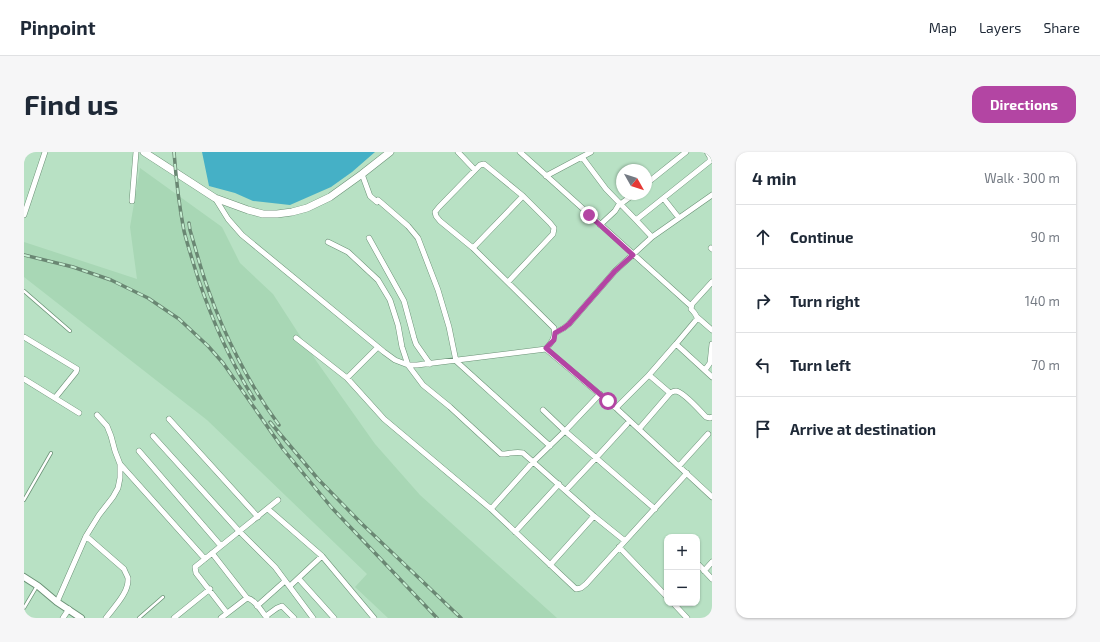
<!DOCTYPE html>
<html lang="en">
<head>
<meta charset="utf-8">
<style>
	:root { --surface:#fff; --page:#f6f6f7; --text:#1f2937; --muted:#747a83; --line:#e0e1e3; --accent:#b345a3 }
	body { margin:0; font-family:"Exo 2",sans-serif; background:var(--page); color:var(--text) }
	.controls { position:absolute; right:12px; bottom:12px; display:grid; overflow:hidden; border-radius:8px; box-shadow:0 1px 3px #0004 }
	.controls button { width:36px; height:36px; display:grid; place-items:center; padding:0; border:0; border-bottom:1px solid var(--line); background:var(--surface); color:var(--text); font:20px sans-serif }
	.compass { position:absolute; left:592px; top:12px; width:36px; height:36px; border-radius:50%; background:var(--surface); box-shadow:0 1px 3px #0004; rotate:129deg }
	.stop { position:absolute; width:12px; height:12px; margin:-9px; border:3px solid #b345a3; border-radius:50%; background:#fff }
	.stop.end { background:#b345a3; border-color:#fff; box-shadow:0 1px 4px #0008 }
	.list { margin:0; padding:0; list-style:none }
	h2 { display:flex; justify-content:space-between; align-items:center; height:52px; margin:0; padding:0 16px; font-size:17px }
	h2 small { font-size:13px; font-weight:400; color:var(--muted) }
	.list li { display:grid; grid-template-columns:26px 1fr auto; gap:12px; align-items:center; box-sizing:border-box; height:64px; padding:0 16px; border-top:1px solid var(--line) }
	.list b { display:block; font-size:15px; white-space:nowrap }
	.list em { font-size:13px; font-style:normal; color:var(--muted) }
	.icon { flex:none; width:22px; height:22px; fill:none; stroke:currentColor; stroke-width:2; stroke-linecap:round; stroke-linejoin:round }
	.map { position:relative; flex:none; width:688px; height:466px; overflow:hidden; border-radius:12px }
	header { display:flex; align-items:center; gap:24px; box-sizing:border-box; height:56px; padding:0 20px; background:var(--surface); border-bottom:1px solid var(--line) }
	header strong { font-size:19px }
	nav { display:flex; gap:22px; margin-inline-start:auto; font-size:14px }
	.intro { display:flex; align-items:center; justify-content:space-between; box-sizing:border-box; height:96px; padding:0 24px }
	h1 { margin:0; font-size:28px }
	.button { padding:10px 18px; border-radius:12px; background:var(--accent); color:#fff; font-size:14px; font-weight:700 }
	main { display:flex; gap:24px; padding:0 24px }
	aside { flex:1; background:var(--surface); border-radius:12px; box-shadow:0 1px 3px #0004 }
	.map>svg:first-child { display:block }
	.built { fill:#a8d7b5 }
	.water { fill:#45b0c6 }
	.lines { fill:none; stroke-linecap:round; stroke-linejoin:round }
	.service-casing { stroke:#6b9176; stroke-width:4 }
	.minor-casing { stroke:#6b9176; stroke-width:6 }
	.tertiary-casing { stroke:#6b9176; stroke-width:8 }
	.secondary-casing { stroke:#6b9176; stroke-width:8 }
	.service { stroke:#fff; stroke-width:2.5 }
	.minor { stroke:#fff; stroke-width:5 }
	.tertiary { stroke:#fff; stroke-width:6 }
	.secondary { stroke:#fff; stroke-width:7 }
	.rail-casing { stroke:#6a8773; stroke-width:3.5 }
	.rail { stroke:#c5eed1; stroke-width:2; stroke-dasharray:6; stroke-linecap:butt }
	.route { stroke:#b345a3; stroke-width:5 }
</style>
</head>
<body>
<header>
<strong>Pinpoint</strong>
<nav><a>Map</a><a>Layers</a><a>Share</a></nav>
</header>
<div class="intro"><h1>Find us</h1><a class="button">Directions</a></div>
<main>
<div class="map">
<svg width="688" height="466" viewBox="0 0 688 466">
	<rect width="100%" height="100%" fill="#b8e1c4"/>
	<path class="built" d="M116 16 198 75 216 111 249 142 293 210 351 292 396 343 533 466H364L331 435 343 422 183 268 0 125V90L113 127 106 75Z"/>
	<path class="water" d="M178 0H351L328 20 307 35 266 53 229 49 211 41 185 34Z"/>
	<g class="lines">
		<defs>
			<path id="service" d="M0 139 46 179
				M0 348 27 301
				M0 456 13 434
				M115 466 139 445"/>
			<path id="minor" d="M434 0 451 18
				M496 0 667 154
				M558 5 582 37 612 68 686 9V5L683 0
				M338 22 346 44 353 50
				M522 24 567 0
				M622 32 662 0
				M191 46 204 67 218 83 360 200 371 208 384 213H393L522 197 592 256 688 345
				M640 47 655 66
				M354 48 384 74 394 86 414 138 425 175 432 209 526 294
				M108 49 112 0
				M0 63 21 0
				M612 68 628 85 688 43
				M576 73 591 59 594 54 610 42
				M345 86 380 149 390 186 392 192 406 212
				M449 96 499 44
				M687 96 688 97
				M484 130 529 82 530 76 526 71 499 44 460 12 456 13 415 55 411 60 412 64 416 69 449 96 530 176C532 185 528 190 522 197
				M673 165 688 178
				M531 181 540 176 545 172 591 119 628 85
				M0 185 53 217 52 220 31 246
				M272 186 323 226 360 267 467 357 552 437 557 436 562 432 601 389 570 364 499 301C492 299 485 302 477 302L426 255 399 233 384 213 378 195 374 173 366 148 354 128 324 100 304 90
				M652 192 673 167C673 163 670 160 667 157L668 152 688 130
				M681 218 686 211 688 192
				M323 226 354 195
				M0 227 55 261
				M646 241C648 240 649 239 652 239 660 240 676 259 682 265L686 266 688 265
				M592 256 625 223 652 192 688 225
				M519 258 541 279 631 357
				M145 267 234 365
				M615 277 646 241 625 223
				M129 284 215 379 251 415 289 466
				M115 299 197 394
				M96 312 181 407
				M655 314 684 282
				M542 338 572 306 603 272
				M244 357 298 404 350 466
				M467 357 509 310 541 279 576 242
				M491 380 535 332
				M62 384 100 417C101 420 103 423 104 426 105 441 90 455 82 466
				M601 389 663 321
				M595 395 643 445
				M188 401 223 446
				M673 411 688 427
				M526 413 570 364
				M680 419 688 410
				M275 427 310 466
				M266 434 298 404
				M33 450 62 384 75 363 89 345 94 336 96 326V312L91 299 87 284 83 274 73 263
				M649 451 663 466
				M233 454 261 429
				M203 461 172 421 171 415 254 348
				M242 464 253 456 258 454 270 466
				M39 466 45 457
				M150 466 186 437
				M197 466 223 446C232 448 237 459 243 466"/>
			<path id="tertiary" d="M0 425 14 434 33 450 57 466"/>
			<path id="secondary" d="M120 0 191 46 224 58 239 62H253L268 60 283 56 306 45 338 22 366 0"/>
		</defs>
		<use href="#service" class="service-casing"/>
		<use href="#minor" class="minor-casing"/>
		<use href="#tertiary" class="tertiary-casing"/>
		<use href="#secondary" class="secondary-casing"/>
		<use href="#service" class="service"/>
		<use href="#minor" class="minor"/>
		<use href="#tertiary" class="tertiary"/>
		<use href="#secondary" class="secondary"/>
		<defs>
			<path id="rail" d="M150 0C152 26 155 53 160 79 164 95 169 110 174 126 188 168 206 209 230 247
				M165 71 166 78C172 98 177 118 184 137 200 183 226 234 255 273
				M0 103 49 115 87 128 124 146 155 167 184 194 199 211 259 297 308 356 413 466
				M246 270 294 327 337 371 437 466"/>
		</defs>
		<use href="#rail" class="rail-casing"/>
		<use href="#rail" class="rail"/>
	</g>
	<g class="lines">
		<path class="route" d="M565 63 609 103 591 119 545 172 540 176 531 181 530 188 522 196 584 249"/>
	</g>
</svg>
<div class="controls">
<button>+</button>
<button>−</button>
</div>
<svg class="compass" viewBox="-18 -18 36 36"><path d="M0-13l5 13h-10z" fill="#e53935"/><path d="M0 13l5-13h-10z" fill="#747a83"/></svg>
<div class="stop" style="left:584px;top:249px"></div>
<div class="stop end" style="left:565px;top:63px"></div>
</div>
<aside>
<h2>4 min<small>Walk · 300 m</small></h2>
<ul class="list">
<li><svg class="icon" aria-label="ahead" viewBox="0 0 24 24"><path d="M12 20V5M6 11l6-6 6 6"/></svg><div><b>Continue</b></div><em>90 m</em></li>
<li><svg class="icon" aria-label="right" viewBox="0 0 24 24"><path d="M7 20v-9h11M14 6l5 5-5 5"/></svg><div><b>Turn right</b></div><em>140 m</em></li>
<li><svg class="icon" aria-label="left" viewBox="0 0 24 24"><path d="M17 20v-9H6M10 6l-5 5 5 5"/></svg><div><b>Turn left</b></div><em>70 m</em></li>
<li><svg class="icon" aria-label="arrive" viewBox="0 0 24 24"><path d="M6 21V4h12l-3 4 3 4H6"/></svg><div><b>Arrive at destination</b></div></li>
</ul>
</aside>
</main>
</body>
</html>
